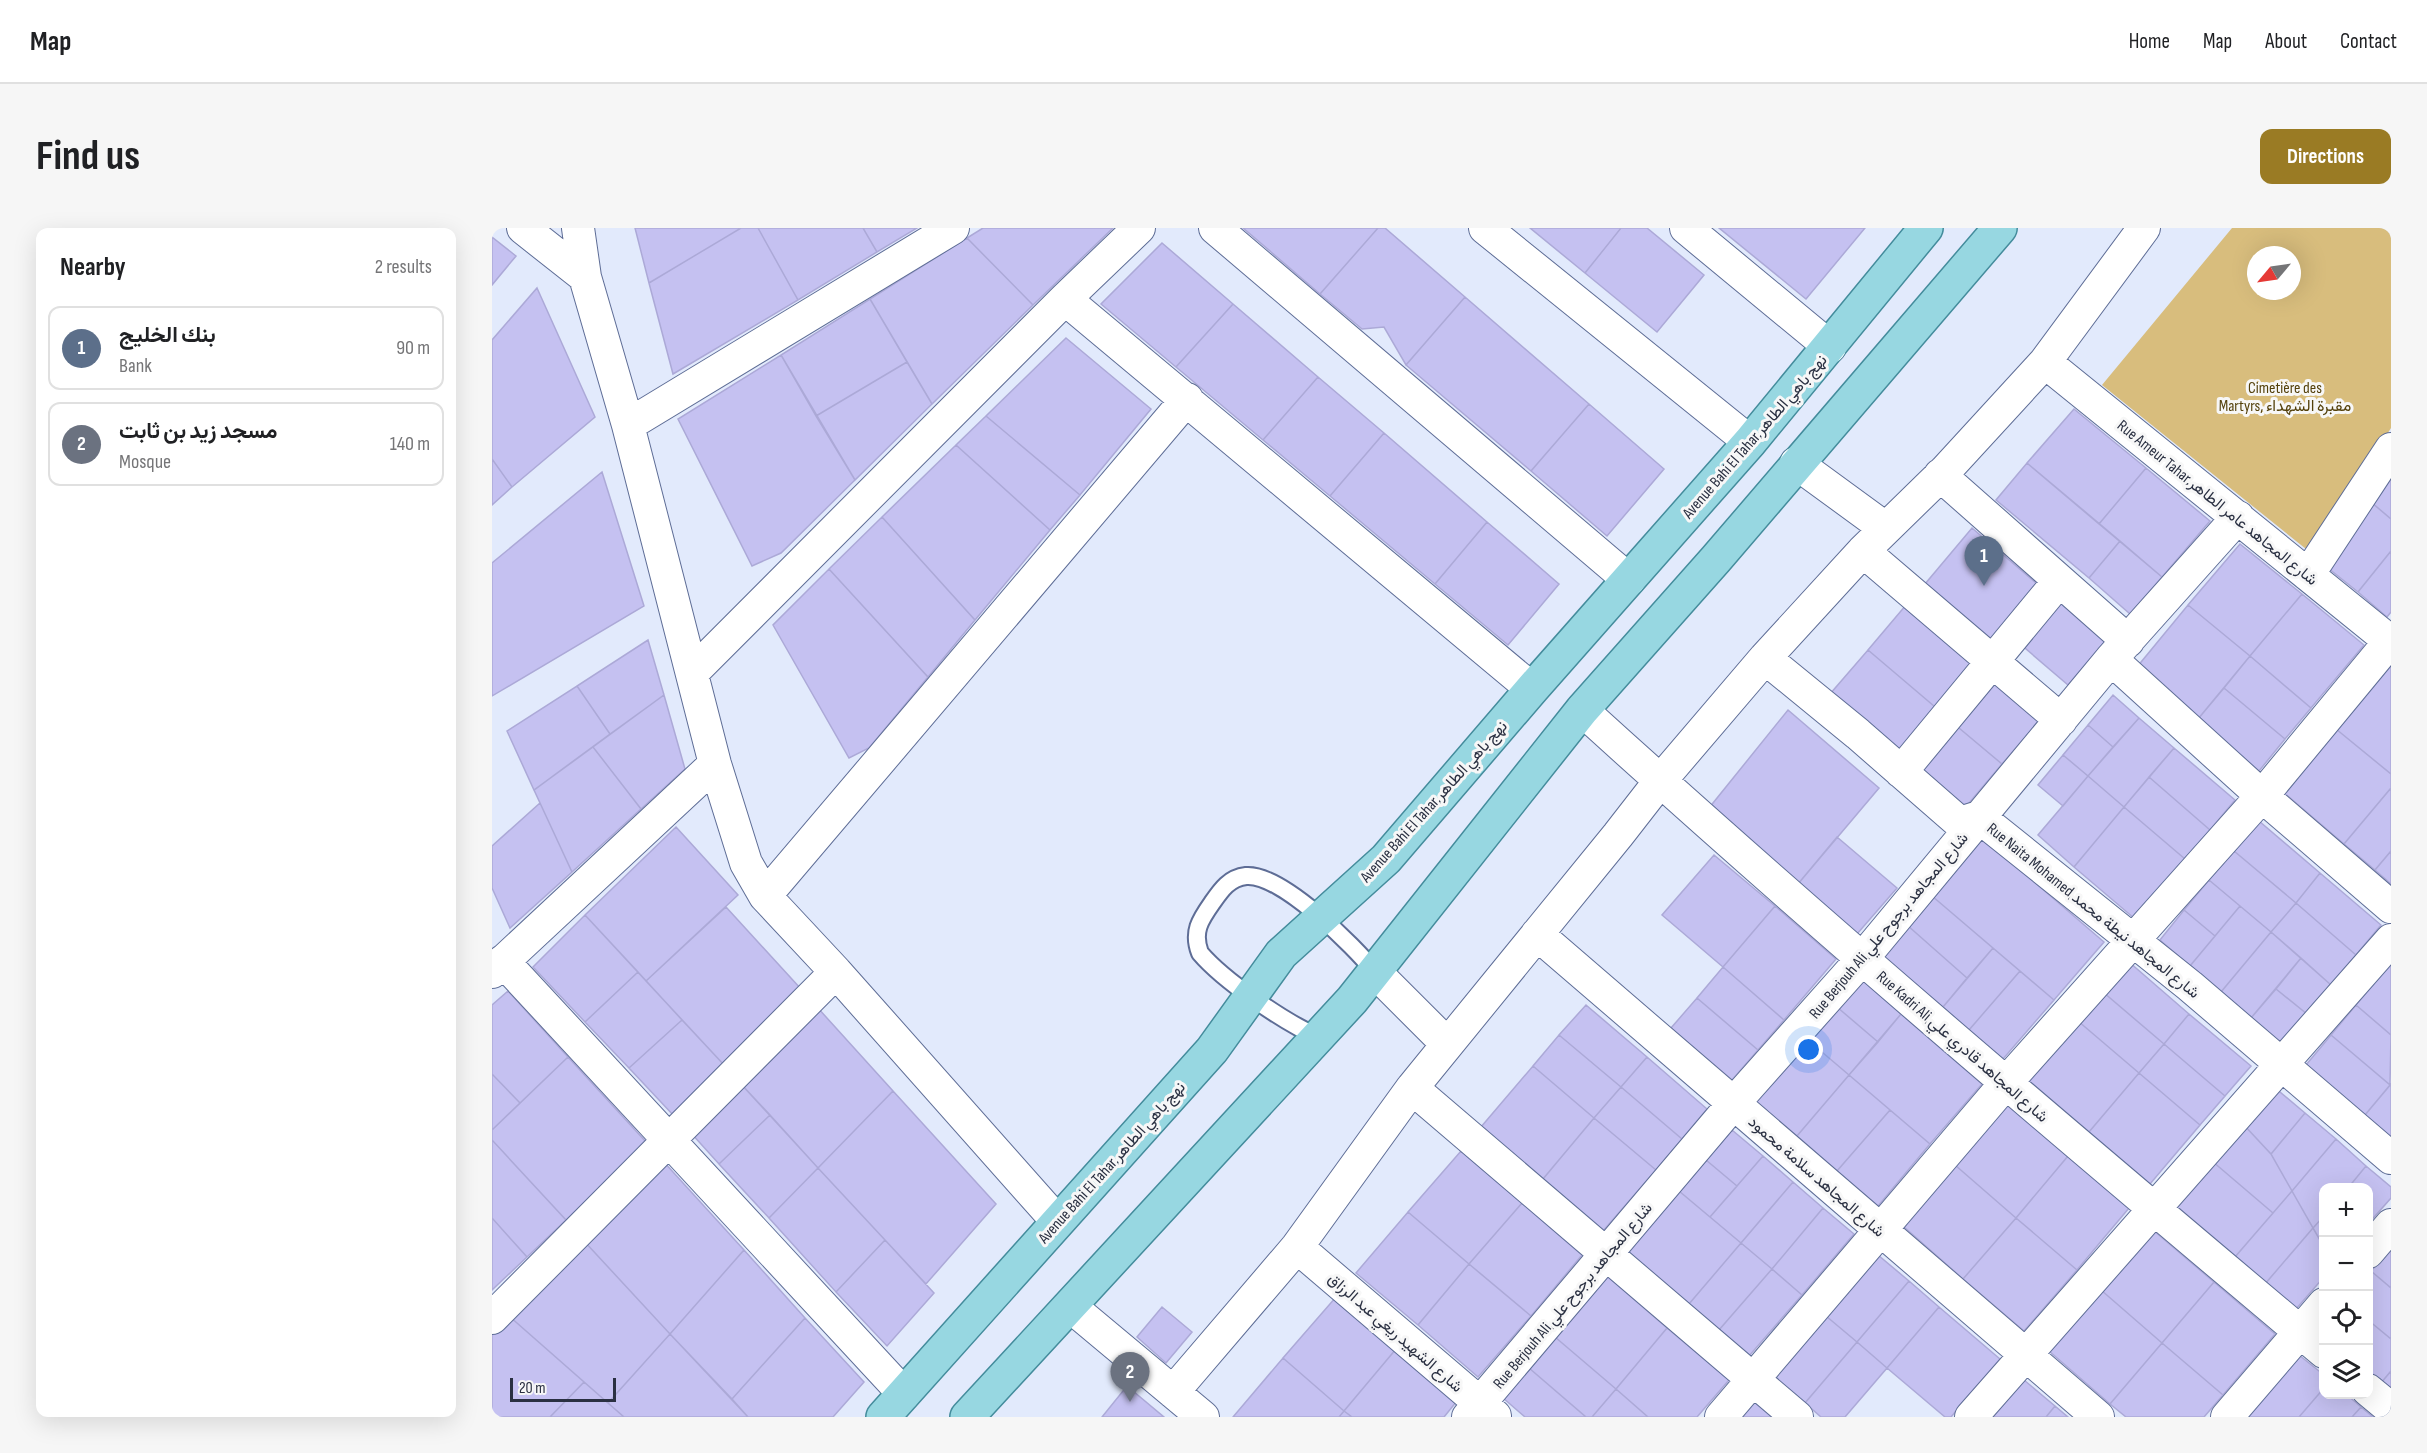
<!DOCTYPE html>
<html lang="en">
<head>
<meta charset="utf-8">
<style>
	:root { --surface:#fff; --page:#f6f6f6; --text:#202124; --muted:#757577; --line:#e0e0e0; --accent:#9a7b24 }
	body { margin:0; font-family:"Sofia Sans Condensed",Vazirmatn,sans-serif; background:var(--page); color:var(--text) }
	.controls { position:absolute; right:18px; bottom:18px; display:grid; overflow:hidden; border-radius:12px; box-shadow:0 6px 24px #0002 }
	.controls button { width:54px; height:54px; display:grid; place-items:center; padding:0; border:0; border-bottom:2px solid var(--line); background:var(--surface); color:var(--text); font:30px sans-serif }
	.compass { position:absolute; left:1755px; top:18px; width:54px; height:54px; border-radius:50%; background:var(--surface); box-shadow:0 6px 24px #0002; rotate:241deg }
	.scale { position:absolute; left:18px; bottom:15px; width:106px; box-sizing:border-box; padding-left:6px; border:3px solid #2a3042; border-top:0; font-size:16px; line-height:21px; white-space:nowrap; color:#2a3042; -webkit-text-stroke:4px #f7f7f7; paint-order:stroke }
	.you { position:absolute; left:1317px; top:822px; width:21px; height:21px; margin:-15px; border:4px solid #fff; border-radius:50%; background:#1a73e8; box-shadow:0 0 0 9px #1a73e833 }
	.badge { display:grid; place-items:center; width:39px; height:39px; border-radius:50%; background:var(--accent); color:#fff; font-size:20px; font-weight:700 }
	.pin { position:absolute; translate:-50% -50px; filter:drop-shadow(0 2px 3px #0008) }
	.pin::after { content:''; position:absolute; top:32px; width:21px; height:18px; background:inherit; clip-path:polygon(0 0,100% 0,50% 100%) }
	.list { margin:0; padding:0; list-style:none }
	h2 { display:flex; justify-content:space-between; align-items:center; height:78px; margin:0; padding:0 24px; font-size:26px }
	h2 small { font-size:20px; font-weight:400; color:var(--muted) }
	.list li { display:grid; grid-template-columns:39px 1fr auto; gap:18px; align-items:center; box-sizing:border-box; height:84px; margin:0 12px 12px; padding:0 12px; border:2px solid var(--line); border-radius:12px }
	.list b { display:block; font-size:22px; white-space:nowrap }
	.list p { margin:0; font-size:20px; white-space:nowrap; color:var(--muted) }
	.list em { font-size:20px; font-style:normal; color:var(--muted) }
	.icon { flex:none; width:33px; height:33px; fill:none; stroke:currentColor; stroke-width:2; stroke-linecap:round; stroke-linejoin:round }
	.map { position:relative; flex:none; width:1899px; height:1189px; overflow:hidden; border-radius:12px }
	header { display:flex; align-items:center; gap:36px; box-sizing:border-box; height:84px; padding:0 30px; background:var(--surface); border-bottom:2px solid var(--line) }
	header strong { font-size:28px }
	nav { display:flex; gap:33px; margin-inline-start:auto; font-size:21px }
	.intro { display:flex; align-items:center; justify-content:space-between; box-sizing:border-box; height:144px; padding:0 36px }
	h1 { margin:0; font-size:42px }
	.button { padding:15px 27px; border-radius:12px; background:var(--accent); color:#fff; font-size:21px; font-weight:700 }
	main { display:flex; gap:36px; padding:0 36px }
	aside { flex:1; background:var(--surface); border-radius:12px; box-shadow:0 6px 24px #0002 }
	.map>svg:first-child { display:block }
	.green { fill:#d8bd7d; fill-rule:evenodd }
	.building { fill:#c5c1f1; stroke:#aca9d7; stroke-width:1.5 }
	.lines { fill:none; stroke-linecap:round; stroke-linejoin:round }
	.service-casing { stroke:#5e6d96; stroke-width:20 }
	.minor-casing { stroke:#5e6d96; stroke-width:34 }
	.primary-casing { stroke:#448c9c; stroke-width:36 }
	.service { stroke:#fff; stroke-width:16 }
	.minor { stroke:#fff; stroke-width:32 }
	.primary { stroke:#97d7e1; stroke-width:33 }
	.labels { text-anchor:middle; stroke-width:6; stroke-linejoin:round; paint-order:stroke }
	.park-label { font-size:16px; fill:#54410b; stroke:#f7f7f7 }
	.street-label { font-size:16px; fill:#2a3042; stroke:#f7f7f7 }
</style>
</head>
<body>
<header>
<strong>Map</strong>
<nav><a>Home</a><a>Map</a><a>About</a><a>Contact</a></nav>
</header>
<div class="intro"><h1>Find us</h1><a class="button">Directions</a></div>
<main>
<aside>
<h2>Nearby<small>2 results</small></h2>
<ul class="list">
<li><span class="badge" style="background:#5c6f8a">1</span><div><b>بنك الخليج</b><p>Bank</p></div><em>90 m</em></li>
<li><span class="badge" style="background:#6b7280">2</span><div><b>مسجد زيد بن ثابت</b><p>Mosque</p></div><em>140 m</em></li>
</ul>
</aside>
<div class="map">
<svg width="1899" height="1189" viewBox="0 0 1899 1189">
	<rect width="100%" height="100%" fill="#e2eafc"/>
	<path class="green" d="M1740 0H1899V200L1819 325 1610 157ZM1764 27H1800V63H1764Z"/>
	<path class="building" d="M143 0H249L157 55Z
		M249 0H266L306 72 181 146 157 55Z
		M266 0H371L385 24 306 72Z
		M371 0H425L385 24Z
		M491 0H621L541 77 475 10Z
		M751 0H886L828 66Z
		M886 0H893L973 69 914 137 892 99 870 101 828 66Z
		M1038 0H1129L1093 45Z
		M1129 0H1155L1212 47 1165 104 1093 45Z
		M1227 0H1373L1314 71Z
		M0 9 24 28 0 57Z
		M475 10 541 77 440 176 378 71Z
		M670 15 741 76 684 139 609 76Z
		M45 60 103 189 20 259 0 231V112Z
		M973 69 1097 176 1039 243 914 137Z
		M378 71 415 134 324 188 289 127Z
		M741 76 826 149 771 212 684 139Z
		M574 110 659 181 588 267 494 188Z
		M289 127 363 252 289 325 260 338 186 191Z
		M415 134 440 176 363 252 324 188Z
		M826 149 892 205 838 268 771 212Z
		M1097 176 1172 241 1115 308 1039 243Z
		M1582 181 1654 240 1607 296 1535 235Z
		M494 188 588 267 558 302 464 217Z
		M892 205 995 294 943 356 838 268Z
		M464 217 558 302 483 392 390 289Z
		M0 231 20 259 0 277Z
		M1535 235 1628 313 1597 350 1504 272Z
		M1654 240 1718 293 1670 349 1607 296Z
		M110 244 152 378 0 468V335Z
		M1899 244V291L1879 274Z
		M1879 274 1899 291V323L1866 364 1836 340Z
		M390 289 483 392 436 449 337 341Z
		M995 294 1067 356 1016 417 943 356Z
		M1480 300 1550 360 1503 415 1433 356Z
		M1628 313 1670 349 1638 386 1597 350Z
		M1748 316 1810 366 1758 428 1696 377Z
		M1899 323V384L1895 389 1866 364Z
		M337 341 436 449 377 520 357 530 281 397Z
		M1810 366 1872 417 1819 480 1758 428Z
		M1565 370 1614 412 1576 457 1527 415Z
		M1414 377 1487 440 1449 484 1376 422Z
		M1696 377 1758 428 1706 491 1645 439Z
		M156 412 172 467 118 506 85 458Z
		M1376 422 1449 484 1411 529 1338 466Z
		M1758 428 1819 480 1793 511 1732 460Z
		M1897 437 1899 439V546L1844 501Z
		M1499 450 1548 492 1510 536 1461 495Z
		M85 458 118 506 42 562 15 503Z
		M1732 460 1793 511 1767 543 1706 491Z
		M172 467 193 541 149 581 101 519Z
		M1621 467 1647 490 1621 519 1596 497Z
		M1296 482 1387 560 1306 656 1217 580Z
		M1647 490 1682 520 1632 579 1596 548Z
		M1461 495 1510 536 1472 581 1423 540Z
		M1596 497 1621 519 1596 548 1571 527Z
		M1844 501 1899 546V560L1852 616 1791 564Z
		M101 519 149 581 80 644 42 562Z
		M1682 520 1743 572 1718 602 1657 549Z
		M1571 527 1596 548 1571 578 1546 557Z
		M1596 548 1632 579 1582 639 1546 607Z
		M1657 549 1718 602 1693 631 1632 579Z
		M1899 560V623L1883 642 1852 616Z
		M48 575 80 644 18 700 0 660V618Z
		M1632 579 1693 631 1643 691 1582 639Z
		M1767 593 1828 645 1804 675 1742 623Z
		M184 599 246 667 154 753 93 687Z
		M1345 609 1405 660 1365 706 1306 656Z
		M1490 609 1612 714 1562 772 1440 668Z
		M1742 623 1804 675 1779 704 1717 652Z
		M1899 623V656L1883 642Z
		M1222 627 1283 678 1231 739 1170 687Z
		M1828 645 1889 697 1864 727 1804 675Z
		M1717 652 1748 678 1723 708 1692 682Z
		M1440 668 1501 720 1475 750 1415 697Z
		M1804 675 1864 727 1839 757 1779 704Z
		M1283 678 1344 731 1292 792 1231 739Z
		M1748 678 1779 704 1729 764 1698 738Z
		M234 679 309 761 233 838 154 753Z
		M1692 682 1723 708 1698 738 1668 712Z
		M93 687 146 744 93 794 41 739Z
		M1415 697 1475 750 1451 779 1389 727Z
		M1779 704 1809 730 1759 790 1729 764Z
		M1501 720 1528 743 1477 802 1451 779Z
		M1809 730 1839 757 1815 786 1784 761Z
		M1637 734 1697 786 1672 816 1611 764Z
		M1899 735V807L1864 777Z
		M1231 739 1292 792 1266 822 1205 770Z
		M1528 743 1562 772 1511 831 1477 802Z
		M146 744 190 792 137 840 93 794Z
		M1369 751 1409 786 1386 814 1345 779Z
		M1784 761 1815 786 1790 816 1759 790Z
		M16 763 76 829 28 875 0 846V777Z
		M1611 764 1672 816 1647 845 1586 793Z
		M1205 770 1266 822 1240 852 1179 800Z
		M1094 777 1155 829 1129 859 1067 807Z
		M1864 777 1899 807 1898 857 1839 807Z
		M325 779 401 863 326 940 249 856Z
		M1345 779 1386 814 1357 847 1317 813Z
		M1409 786 1490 856 1438 916 1357 847Z
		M1697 786 1759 838 1733 868 1672 816Z
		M190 792 233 838 182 888 137 840Z
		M1586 793 1647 845 1597 904 1536 852Z
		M1067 807 1129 859 1102 890 1041 838Z
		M1839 807 1898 857 1873 887 1814 837Z
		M1317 813 1357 847 1305 908 1264 874Z
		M1672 816 1733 868 1708 897 1647 845Z
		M76 829 155 915 74 992 0 912V902Z
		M1155 829 1215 881 1190 911 1129 859Z
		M1041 838 1102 890 1051 951 989 899Z
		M1647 845 1708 897 1658 956 1597 904Z
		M0 846 28 875 0 902Z
		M1357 847 1398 882 1345 943 1305 908Z
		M249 856 278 887 227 936 199 905Z
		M1899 856V909L1873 887Z
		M1129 859 1190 911 1164 942 1102 890Z
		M1782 859 1813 885 1779 926 1751 896Z
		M401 863 504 976 434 1056 326 940Z
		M1515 876 1576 928 1524 990 1463 937Z
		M1398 882 1438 916 1386 978 1345 943Z
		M1813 885 1844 911 1800 963 1779 926Z
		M278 887 326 940 277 990 227 936Z
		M1102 890 1164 942 1111 1003 1051 951Z
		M1751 896 1779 926 1800 963 1781 985 1720 933Z
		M1240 902 1271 928 1245 958 1214 932Z
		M1844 911 1874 938 1856 960H1832V988L1821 1000 1800 963Z
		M0 912 74 992 35 1029 0 990Z
		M969 923 1030 975 977 1036 916 984Z
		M1271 928 1301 954 1249 1015 1218 989Z
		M1576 928 1637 980 1585 1042 1524 990Z
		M1214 932 1245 958 1218 989 1187 963Z
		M171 933 252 1022 178 1106 92 1013Z
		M1720 933 1781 985 1743 1029 1682 977Z
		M1463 937 1524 990 1471 1051 1411 998Z
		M1874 938 1899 959V970L1876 996V960H1856Z
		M326 940 393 1012 344 1064 277 990Z
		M1301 954 1331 980 1280 1041 1249 1015Z
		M1187 963 1249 1015 1197 1076 1136 1024Z
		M1800 963 1821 1000 1773 1056 1743 1029Z
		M1030 975 1090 1027 1039 1088 977 1036Z
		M1331 980 1362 1006 1310 1067 1280 1041Z
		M916 984 977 1036 926 1097 864 1045Z
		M1832 988V1019L1821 1000Z
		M0 990 35 1029 0 1062Z
		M1524 990 1585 1042 1532 1103 1471 1051Z
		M1821 1000 1832 1019V1049L1804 1081 1773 1056Z
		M1661 1002 1722 1054 1670 1115 1609 1062Z
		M393 1012 442 1065 395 1118 344 1064Z
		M92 1013 178 1106 116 1175 17 1088Z
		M1249 1015 1280 1041 1227 1102 1197 1076Z
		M1899 1020V1060L1879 1043Z
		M252 1022 313 1090 240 1171 178 1106Z
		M1386 1027 1417 1053 1365 1114 1334 1088Z
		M977 1036 1039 1088 986 1149 926 1097Z
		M1280 1041 1310 1067 1257 1128 1227 1102Z
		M1879 1043 1899 1060V1111L1876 1092V1046Z
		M1115 1048 1175 1100 1124 1161 1063 1109Z
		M1417 1053 1447 1079 1395 1140 1365 1114Z
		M1722 1054 1783 1106 1731 1167 1670 1115Z
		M1609 1062 1670 1115 1618 1176 1557 1123Z
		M844 1069 904 1121 852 1183 791 1130Z
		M670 1079 700 1104 674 1135 645 1109Z
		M670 1079 700 1104 674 1135 645 1109Z
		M1447 1079 1508 1131 1459 1189H1453L1395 1140Z
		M17 1088 92 1154 58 1189H0V1105Z
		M1334 1088 1365 1114 1313 1175 1282 1149Z
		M313 1090 372 1154 341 1189H256L240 1171Z
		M1876 1092 1899 1111V1143L1889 1155 1876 1144Z
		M1175 1100 1237 1152 1205 1189H1156L1124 1161Z
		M178 1106 256 1189H132L116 1175Z
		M1063 1109 1124 1161 1100 1189H1094L1037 1140Z
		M1365 1114 1395 1140 1353 1189H1329L1313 1175Z
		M1670 1115 1731 1167 1712 1189H1634L1618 1176Z
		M904 1121 965 1173 952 1189H860L852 1183Z
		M1807 1127 1832 1147V1160L1807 1189H1757L1755 1187Z
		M791 1130 852 1183 847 1189H741Z
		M1037 1140 1094 1189H1033L1011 1170Z
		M1899 1143V1163L1889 1155Z
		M1532 1152 1563 1178 1554 1189H1501Z
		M92 1154 132 1189H58Z
		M635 1158 672 1189H610Z
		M1832 1160V1166H1854L1869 1179 1860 1189H1807Z
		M1124 1161 1156 1189H1100Z
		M1261 1173 1280 1189H1248Z
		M1563 1178 1576 1189H1554Z
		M1869 1179 1881 1189H1860Z
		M852 1183 860 1189H847Z"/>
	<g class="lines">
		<defs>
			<path id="service" d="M826 809C792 794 732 753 708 725 700 704 708 692 720 675 729 662 737 650 754 648 789 645 862 718 883 744"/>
			<path id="minor" d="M31 0 93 49
				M86 0 93 49 136 197 223 536 254 635 273 668 344 744 565 993
				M723 0 1137 352
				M993 0 1258 214
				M1194 0 1338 119
				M573 71 1040 461
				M1553 134 1899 414
				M136 197 461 0
				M1304 235 1393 300
				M1448 247 1636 413
				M1371 323 1569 492
				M1816 347 1899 221
				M1273 430 1366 506 1468 595 1487 589 1698 758 1899 930
				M1619 431 1770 568 1899 679
				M200 445 573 71 647 0
				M1090 482C1332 702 1581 913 1832 1124
				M1409 544 1567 353
				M273 668 695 171
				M1045 706 1606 1189
				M11 733 412 1166
				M0 744 223 536
				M883 744 955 816
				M920 860 1305 1189
				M805 1019 1003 1188
				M1876 1024 1899 997
				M578 1078 711 1189
				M0 1090 344 744
				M1876 1162 1899 1181
				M681 1164 805 1019 920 860 1126 607 1168 553 1273 430 1371 323 1453 243 1553 134 1652 0
				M976 1189 1241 876 1370 731 1619 431 1746 289
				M1229 1189 1513 856 1770 568 1899 412
				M1479 1189 1899 712
				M1735 1189 1832 1076"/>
			<path id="primary" d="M391 1189 720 822 789 726 894 631 1040 461 1258 214 1434 0
				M475 1189 860 772 1090 482 1224 331 1508 0"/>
		</defs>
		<use href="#service" class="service-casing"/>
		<use href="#minor" class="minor-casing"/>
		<use href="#primary" class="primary-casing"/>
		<use href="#service" class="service"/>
		<use href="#minor" class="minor"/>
		<use href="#primary" class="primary"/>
	</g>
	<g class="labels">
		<g class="park-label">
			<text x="1793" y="165">Cimetière des<tspan x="1793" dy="18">Martyrs, مقبرة الشهداء</tspan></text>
		</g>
		<g class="street-label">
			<text transform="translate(1262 208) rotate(-49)" y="6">Avenue Bahi El Tahar,نهج باهي الطاهر</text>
			<text transform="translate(1726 274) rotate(39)" y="6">Rue Ameur Tahar,شارع المجاهد عامر الطاهر</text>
			<text transform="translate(941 573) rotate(-48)" y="6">Avenue Bahi El Tahar,نهج باهي الطاهر</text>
			<text transform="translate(1602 682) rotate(39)" y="6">Rue Naita Mohamed,شارع المجاهد نيطة محمد</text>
			<text transform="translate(1396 697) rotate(-50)" y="6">Rue Berjouh Ali,شارع المجاهد برجوح علي</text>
			<text transform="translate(1471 818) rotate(41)" y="6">Rue Kadri Ali,شارع المجاهد قادري علي</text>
			<text transform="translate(619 934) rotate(-48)" y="6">Avenue Bahi El Tahar,نهج باهي الطاهر</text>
			<text transform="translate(1325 948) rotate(41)" y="6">شارع المجاهد سلامة محمود</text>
			<text transform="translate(1080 1067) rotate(-50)" y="6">Rue Berjouh Ali,شارع المجاهد برجوح علي</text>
			<text transform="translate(904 1104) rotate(41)" y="6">شارع الشهيد ريغي عبد الرزاق</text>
		</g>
	</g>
</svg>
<div class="controls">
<button>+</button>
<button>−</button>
<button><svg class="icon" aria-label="locate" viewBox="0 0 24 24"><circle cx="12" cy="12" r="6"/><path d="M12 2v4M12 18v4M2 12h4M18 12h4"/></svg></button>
<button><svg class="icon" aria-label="layers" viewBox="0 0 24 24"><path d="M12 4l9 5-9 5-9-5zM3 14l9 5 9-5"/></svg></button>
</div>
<svg class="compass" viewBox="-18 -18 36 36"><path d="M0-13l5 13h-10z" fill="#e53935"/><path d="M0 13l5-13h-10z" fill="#757577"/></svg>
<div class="scale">20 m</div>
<div class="you"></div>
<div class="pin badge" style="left:1492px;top:358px;background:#5c6f8a">1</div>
<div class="pin badge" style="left:638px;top:1174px;background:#6b7280">2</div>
</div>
</main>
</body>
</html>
